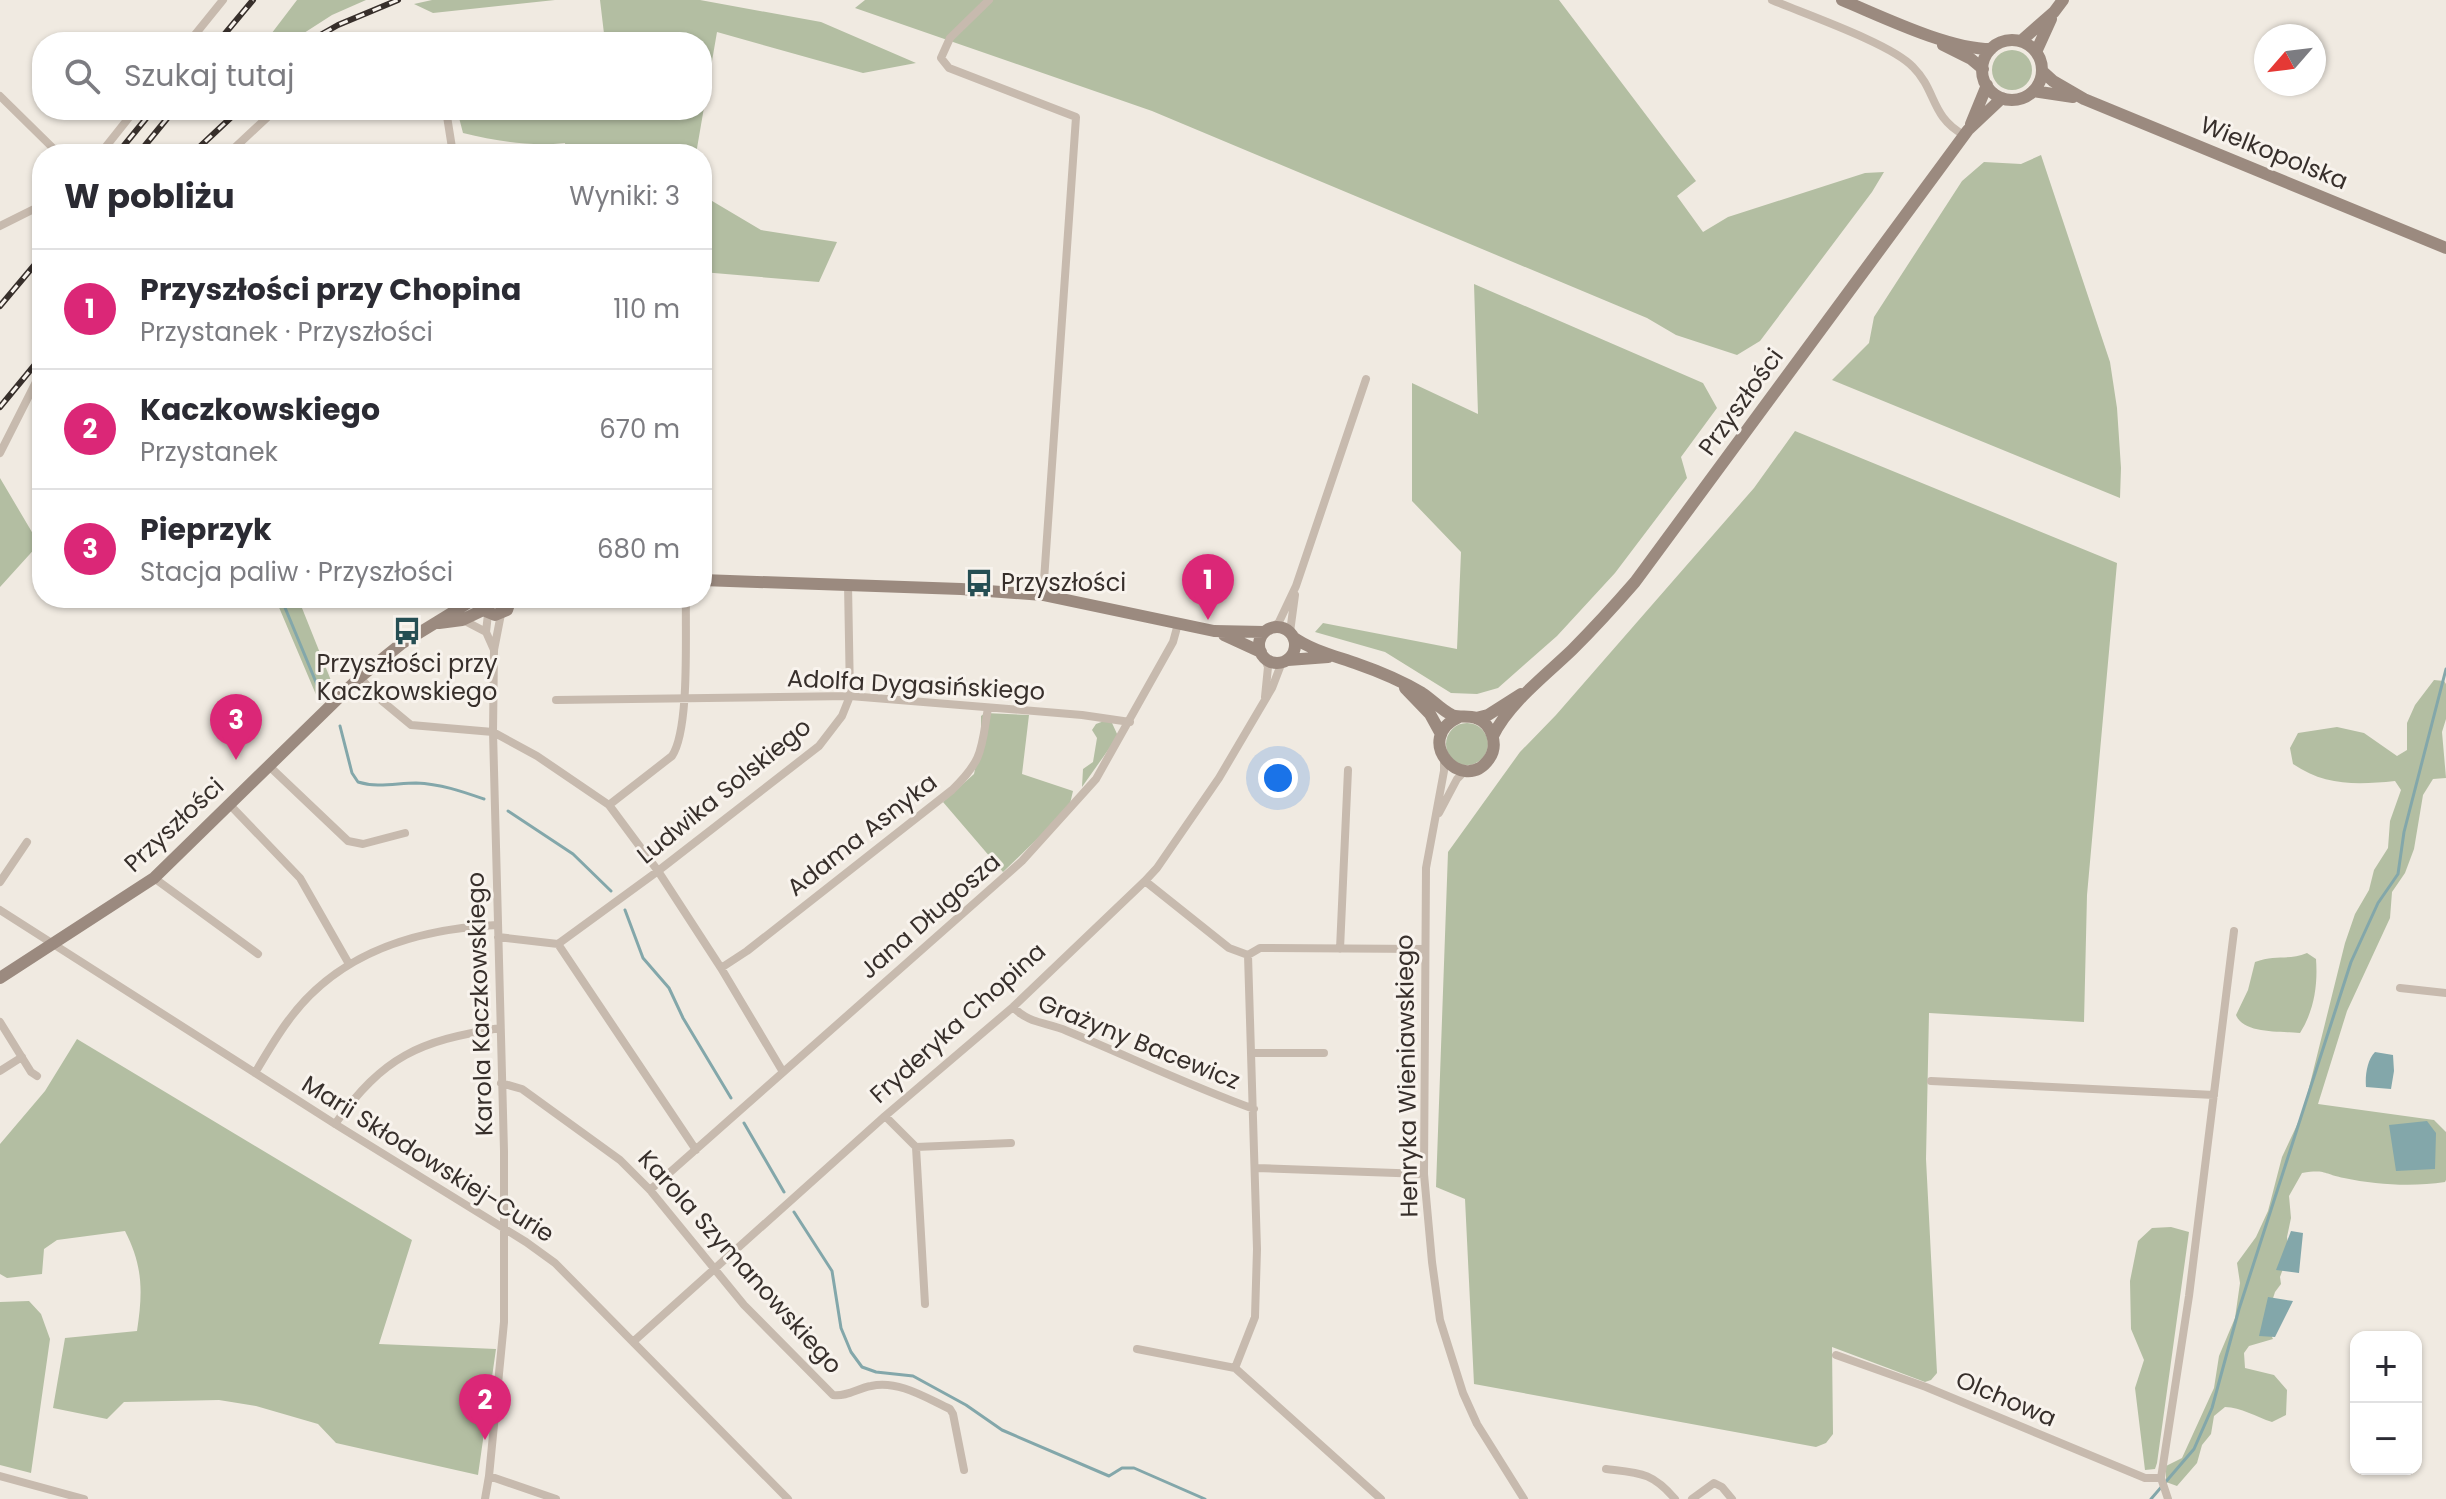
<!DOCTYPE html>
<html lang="pl">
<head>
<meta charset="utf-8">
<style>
	:root { --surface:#fff; --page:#f2f2f3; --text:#2b2b33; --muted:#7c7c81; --line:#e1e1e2; --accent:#db2777 }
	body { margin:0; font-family:Poppins,sans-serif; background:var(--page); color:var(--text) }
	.controls { position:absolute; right:24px; bottom:24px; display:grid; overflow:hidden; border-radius:16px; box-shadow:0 2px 6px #0004 }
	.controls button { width:72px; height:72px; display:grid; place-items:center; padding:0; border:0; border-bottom:2px solid var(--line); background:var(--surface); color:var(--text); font:40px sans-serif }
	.compass { position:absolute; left:2254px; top:24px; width:72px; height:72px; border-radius:50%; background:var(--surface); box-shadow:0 2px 6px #0004; rotate:242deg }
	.you { position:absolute; left:1278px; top:778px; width:28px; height:28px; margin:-20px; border:6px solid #fff; border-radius:50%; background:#1a73e8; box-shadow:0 0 0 12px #1a73e833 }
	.badge { display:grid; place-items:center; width:52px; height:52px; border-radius:50%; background:var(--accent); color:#fff; font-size:26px; font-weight:700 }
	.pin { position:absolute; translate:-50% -66px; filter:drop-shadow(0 2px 4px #0008) }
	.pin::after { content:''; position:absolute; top:42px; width:28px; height:24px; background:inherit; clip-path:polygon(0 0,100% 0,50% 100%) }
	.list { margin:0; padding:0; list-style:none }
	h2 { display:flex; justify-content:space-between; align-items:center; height:104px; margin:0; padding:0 32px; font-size:34px }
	h2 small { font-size:26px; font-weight:400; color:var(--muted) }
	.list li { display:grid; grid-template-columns:52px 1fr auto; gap:24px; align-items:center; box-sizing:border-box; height:120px; padding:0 32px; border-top:2px solid var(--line) }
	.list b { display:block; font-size:30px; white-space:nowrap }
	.list p { margin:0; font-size:26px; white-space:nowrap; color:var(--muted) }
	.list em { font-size:26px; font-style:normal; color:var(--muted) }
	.icon { flex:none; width:44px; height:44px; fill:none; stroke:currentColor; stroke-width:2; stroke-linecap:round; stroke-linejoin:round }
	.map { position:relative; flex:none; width:2446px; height:1499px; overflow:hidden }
	.search { position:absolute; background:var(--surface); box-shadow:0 2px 6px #0004; left:32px; top:32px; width:680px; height:88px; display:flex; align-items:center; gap:20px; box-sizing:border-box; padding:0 28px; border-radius:32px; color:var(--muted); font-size:30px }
	.panel { position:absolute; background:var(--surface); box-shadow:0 2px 6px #0004; left:32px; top:144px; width:680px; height:464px; border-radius:32px }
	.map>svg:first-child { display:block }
	.green { fill:#b3bea2 }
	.water { fill:#83a7aa }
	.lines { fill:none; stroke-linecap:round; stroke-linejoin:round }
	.stream { stroke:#83a7aa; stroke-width:3 }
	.street { stroke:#c7baae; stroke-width:8 }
	.secondary { stroke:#9b8a7f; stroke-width:12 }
	.rail-casing { stroke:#372f2b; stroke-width:6 }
	.rail { stroke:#f8f3ed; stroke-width:3; stroke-dasharray:9; stroke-linecap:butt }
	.labels { text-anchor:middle; stroke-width:6; stroke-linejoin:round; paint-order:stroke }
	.street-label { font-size:24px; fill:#372f2b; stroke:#f8f3ed }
	.poi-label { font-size:24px; fill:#372f2b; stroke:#f8f3ed; text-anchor:start }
</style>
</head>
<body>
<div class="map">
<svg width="2446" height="1499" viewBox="0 0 2446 1499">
	<rect width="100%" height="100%" fill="#f0eae1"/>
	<path class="green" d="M297 0H366L332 15 290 42H265Z
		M432 0H555L433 13 414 4Z
		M600 0H700L821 22 916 63 863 73 717 32 696 154H566L565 143C530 147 497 141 463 133L457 110H702V42H605Z
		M865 0H1559L1696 181 1677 196 1703 232 1728 217 1865 173 1884 172 1872 192 1760 341 1737 355 1676 335 1647 318 1152 111 855 8Z
		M1992 70a20 20 0 1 1 40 0a20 20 0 1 1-40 0Z
		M2041 155 2110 362 2117 408 2121 468 2120 498 1832 380 1869 343 1874 317 1962 181 1984 162 2021 164Z
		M702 195 761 230 837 242 819 282 702 272Z
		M1474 284 1703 383 1717 408 1681 457 1687 478 1615 573 1557 636 1498 688 1477 694 1451 693 1385 652 1315 632 1323 623 1457 649 1461 552 1412 501V383L1478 414Z
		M1795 431 2117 563 2087 895 2084 1022 1929 1013 1926 1159 1937 1373 1931 1380 1925 1382 1832 1347 1833 1434 1826 1443 1816 1447 1474 1384 1465 1199 1436 1187 1448 852 1520 752 1556 715 1754 488Z
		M0 478 39 544 0 587Z
		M275 598H298L332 683 317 697Z
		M2434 680 2444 681 2446 684V719L2442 732 2446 778 2433 779 2423 795 2414 849 2405 873 2392 892 2390 918 2347 1011 2318 1104 2434 1120 2446 1132V1180L2445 1182C2413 1187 2377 1185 2344 1178 2323 1174 2326 1169 2302 1173L2289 1196 2291 1218 2287 1237 2289 1252 2280 1277 2281 1284 2275 1292 2265 1323 2273 1339 2249 1346 2244 1353 2245 1368 2274 1375 2287 1390 2286 1415 2272 1422C2256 1417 2241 1407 2225 1407L2214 1416 2211 1434 2202 1445 2197 1463 2177 1486 2166 1482V1466L2182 1458 2214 1388 2219 1356 2235 1318 2240 1283 2237 1263 2256 1237 2268 1211 2282 1157 2303 1112 2345 943 2355 914 2369 890 2374 870 2388 848 2390 821 2401 790 2395 781C2357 785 2325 786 2293 764L2290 748 2298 733 2337 727 2364 733 2397 756 2407 750V723L2415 705Z
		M985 713 1029 715 1022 774 1073 791 1069 808 1003 872 943 802 974 774 981 740V716Z
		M1104 721 1112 723 1118 736 1082 787 1083 769 1093 762 1097 738 1092 730 1096 724Z
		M1446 744a21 21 0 1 1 42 0a21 21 0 1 1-42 0Z
		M2307 953 2316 959C2318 985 2314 1011 2300 1033 2281 1031 2243 1034 2236 1015L2248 990 2255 962C2276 954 2289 961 2307 953Z
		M77 1039 412 1240 379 1344 496 1349 478 1475 336 1443 318 1424 256 1406 219 1400 124 1402 107 1419 53 1408 65 1338 137 1331C143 1292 143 1266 125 1231L57 1240 44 1249 42 1274 7 1278 0 1274V1144L45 1091Z
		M2171 1227 2189 1232 2157 1463 2155 1469 2145 1470 2135 1388 2144 1360 2131 1329 2130 1281 2138 1241 2152 1228Z
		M29 1301 41 1314 50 1339 31 1473 0 1465V1302Z"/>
	<path class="water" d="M2375 1052 2393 1055 2394 1071 2391 1089 2366 1087C2365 1076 2367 1060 2375 1052Z
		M2427 1121 2436 1133 2435 1169 2396 1171 2389 1125Z
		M2291 1231 2303 1233 2299 1273 2276 1270Z
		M2268 1297 2293 1301 2275 1337 2259 1336Z"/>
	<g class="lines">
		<path class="stream" d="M281 598 318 687
			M340 726 352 773 358 782C377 788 397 783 416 783 441 784 461 791 484 799
			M508 811 573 854 611 891
			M625 910 643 958 669 988 683 1018 731 1098
			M744 1123 784 1192
			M794 1212 832 1271 841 1328 851 1352 862 1367 876 1372 913 1376 966 1405 1002 1430 1109 1476 1122 1468H1134L1205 1499
			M2151 1499 2194 1449 2212 1408 2239 1309 2351 962 2378 903 2398 874 2404 832 2446 669"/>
		<path class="street" d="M989 0 950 38 941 58 949 68 1076 117 1043 595
			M1772 0C1805 14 1892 44 1913 67 1937 91 1930 116 1964 135
			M189 42 223 0
			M408 42H422
			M0 96 59 154
			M446 110 453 154
			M100 154 135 110
			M228 154 275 110
			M0 226 42 205
			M0 453 42 370
			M488 614 486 632 494 650
			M463 620 486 632
			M1272 628 1279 622 1296 586 1366 379
			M1290 632 1295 595
			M360 677 376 696 411 725 493 732 537 756 609 805 658 871 721 968 783 1072
			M1265 697 1268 667 1265 659
			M556 700 850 696 1082 715 1130 722
			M1444 759V771L1426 868 1424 1174 1432 1262 1440 1320 1463 1393 1477 1424 1524 1499
			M269 766 348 841 363 844 405 833
			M230 805 300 878 349 964
			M609 805 672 756C690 729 685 634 686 598
			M1439 813 1457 779 1465 771
			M154 878 258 954
			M1145 881 1229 948 1248 955 1260 948 1425 949
			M0 882 27 842
			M0 910 335 1124 526 1242 555 1263 788 1499
			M498 937 558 944 696 1150
			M558 944 658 871 819 746 842 716 850 696 848 584
			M1340 949 1348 770
			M721 968 747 951 952 790C984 759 981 749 988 708
			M2400 988 2446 993
			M1013 1007C1029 1024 1046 1022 1067 1031 1130 1057 1190 1086 1254 1109
			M0 1022 31 1072 37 1076
			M1252 1053H1324
			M0 1071 22 1057
			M255 1073C265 1056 276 1037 288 1021 338 952 416 929 497 925
			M1931 1081 2214 1095
			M501 1083 522 1089 620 1160 650 1190 744 1305 833 1395C847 1397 858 1388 871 1386 899 1380 926 1398 950 1409L953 1414 964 1470
			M885 1116 916 1147
			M335 1124C384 1056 418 1041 500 1028
			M1256 1168 1424 1174
			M650 1190 1022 861 1096 779 1173 642 1178 624
			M925 1304 916 1147 1011 1143
			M634 1341 885 1116 1013 1007 1145 881 1157 868 1219 778 1272 688 1282 662
			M1137 1349 1235 1368 1381 1499
			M1836 1355 1926 1387 2145 1478H2161
			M1235 1368 1255 1317 1257 1249 1248 955
			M1606 1469C1640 1473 1652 1472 1675 1499
			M0 1476 84 1499
			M489 1476 556 1499
			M2161 1478 2189 1296 2234 931
			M2161 1478 2168 1499
			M485 1499 489 1476 504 1322V1151L493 732 494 650 501 614
			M1692 1499 1714 1483 1722 1487 1732 1499"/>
		<path class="secondary" d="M1842 0C1883 17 1948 49 1991 49
			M1982 70a30 30 0 1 1 60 0a30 30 0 1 1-60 0Z
			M2021 41 2054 12 2063 0
			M1943 45 1971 59 1983 69
			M2036 52 2051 19
			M2042 71 2053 81 2084 99 2446 248
			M2033 91 2073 97
			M1971 124 1987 85
			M702 580 961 589 1043 595 1214 631 1264 632
			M478 598 483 610 495 615 507 610 511 598
			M439 623 462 620 483 610
			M1259 645a18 18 0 1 1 36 0a18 18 0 1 1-36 0Z
			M1224 635 1261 652
			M1293 637C1311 650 1335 656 1355 663 1378 671 1402 681 1422 693 1433 700 1441 710 1452 715 1460 718 1468 715 1476 718 1492 724 1499 745 1489 759 1463 796 1411 739 1459 717
			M1288 660 1328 657
			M1405 688 1430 714 1441 734
			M1476 718 1488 715 1521 694
			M1493 736C1508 704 1546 675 1572 650 1594 628 1615 605 1635 582L1968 130 2002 98
			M0 978 154 878 360 677 401 644 476 598"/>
		<defs>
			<path id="rail" d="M218 42 253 0
				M308 42 338 25 398 0
				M117 154 153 110
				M138 154 174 110
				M192 154 239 110
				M0 306 42 256
				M0 407 42 356"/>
		</defs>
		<use href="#rail" class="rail-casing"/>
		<use href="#rail" class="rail"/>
	</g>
	<defs>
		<symbol id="bus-bare" viewBox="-9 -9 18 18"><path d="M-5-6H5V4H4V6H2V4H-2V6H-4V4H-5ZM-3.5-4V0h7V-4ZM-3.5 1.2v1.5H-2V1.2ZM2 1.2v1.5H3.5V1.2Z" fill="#254e53" stroke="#f8f3ed" stroke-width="2.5" paint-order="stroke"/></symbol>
	</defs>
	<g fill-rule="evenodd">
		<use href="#bus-bare" x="959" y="563" width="40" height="40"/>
		<use href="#bus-bare" x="387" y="611" width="40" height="40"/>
	</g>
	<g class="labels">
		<g class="street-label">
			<text transform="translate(2274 153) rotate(22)" y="8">Wielkopolska</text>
			<text transform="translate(1741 402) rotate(-54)" y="8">Przyszłości</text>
			<text transform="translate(916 685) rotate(3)" y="8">Adolfa Dygasińskiego</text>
			<text transform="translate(724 791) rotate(-39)" y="8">Ludwika Solskiego</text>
			<text transform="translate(174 825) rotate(-43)" y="8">Przyszłości</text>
			<text transform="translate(862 835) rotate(-38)" y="8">Adama Asnyka</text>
			<text transform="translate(930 916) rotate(-41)" y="8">Jana Długosza</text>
			<text transform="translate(480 1004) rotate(-92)" y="8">Karola Kaczkowskiego</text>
			<text transform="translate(958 1023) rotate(-42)" y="8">Fryderyka Chopina</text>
			<text transform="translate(1139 1042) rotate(22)" y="8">Grażyny Bacewicz</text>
			<text transform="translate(1407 1076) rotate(-91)" y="8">Henryka Wieniawskiego</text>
			<text transform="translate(428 1159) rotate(32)" y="8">Marii Skłodowskiej-Curie</text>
			<text transform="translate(740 1262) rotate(48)" y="8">Karola Szymanowskiego</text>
			<text transform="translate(2006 1399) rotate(23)" y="8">Olchowa</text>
		</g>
		<g class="poi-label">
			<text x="1001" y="591">Przyszłości</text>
			<text x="407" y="672" text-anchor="middle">Przyszłości przy<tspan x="407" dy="28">Kaczkowskiego</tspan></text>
		</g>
	</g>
</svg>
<div class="controls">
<button>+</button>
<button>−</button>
</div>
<svg class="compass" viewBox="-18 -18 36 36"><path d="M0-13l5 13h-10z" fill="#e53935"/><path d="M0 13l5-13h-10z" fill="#7c7c81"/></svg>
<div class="you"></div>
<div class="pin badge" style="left:1208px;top:620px">1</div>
<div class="pin badge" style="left:485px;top:1440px">2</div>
<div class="pin badge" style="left:236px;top:760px">3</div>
<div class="search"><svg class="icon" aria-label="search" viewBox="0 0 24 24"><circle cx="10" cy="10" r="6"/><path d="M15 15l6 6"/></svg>Szukaj tutaj</div>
<section class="panel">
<h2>W pobliżu<small>Wyniki: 3</small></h2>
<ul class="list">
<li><span class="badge">1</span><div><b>Przyszłości przy Chopina</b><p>Przystanek · Przyszłości</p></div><em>110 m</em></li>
<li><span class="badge">2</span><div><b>Kaczkowskiego</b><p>Przystanek</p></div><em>670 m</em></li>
<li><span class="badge">3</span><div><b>Pieprzyk</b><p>Stacja paliw · Przyszłości</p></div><em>680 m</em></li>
</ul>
</section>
</div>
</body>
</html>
